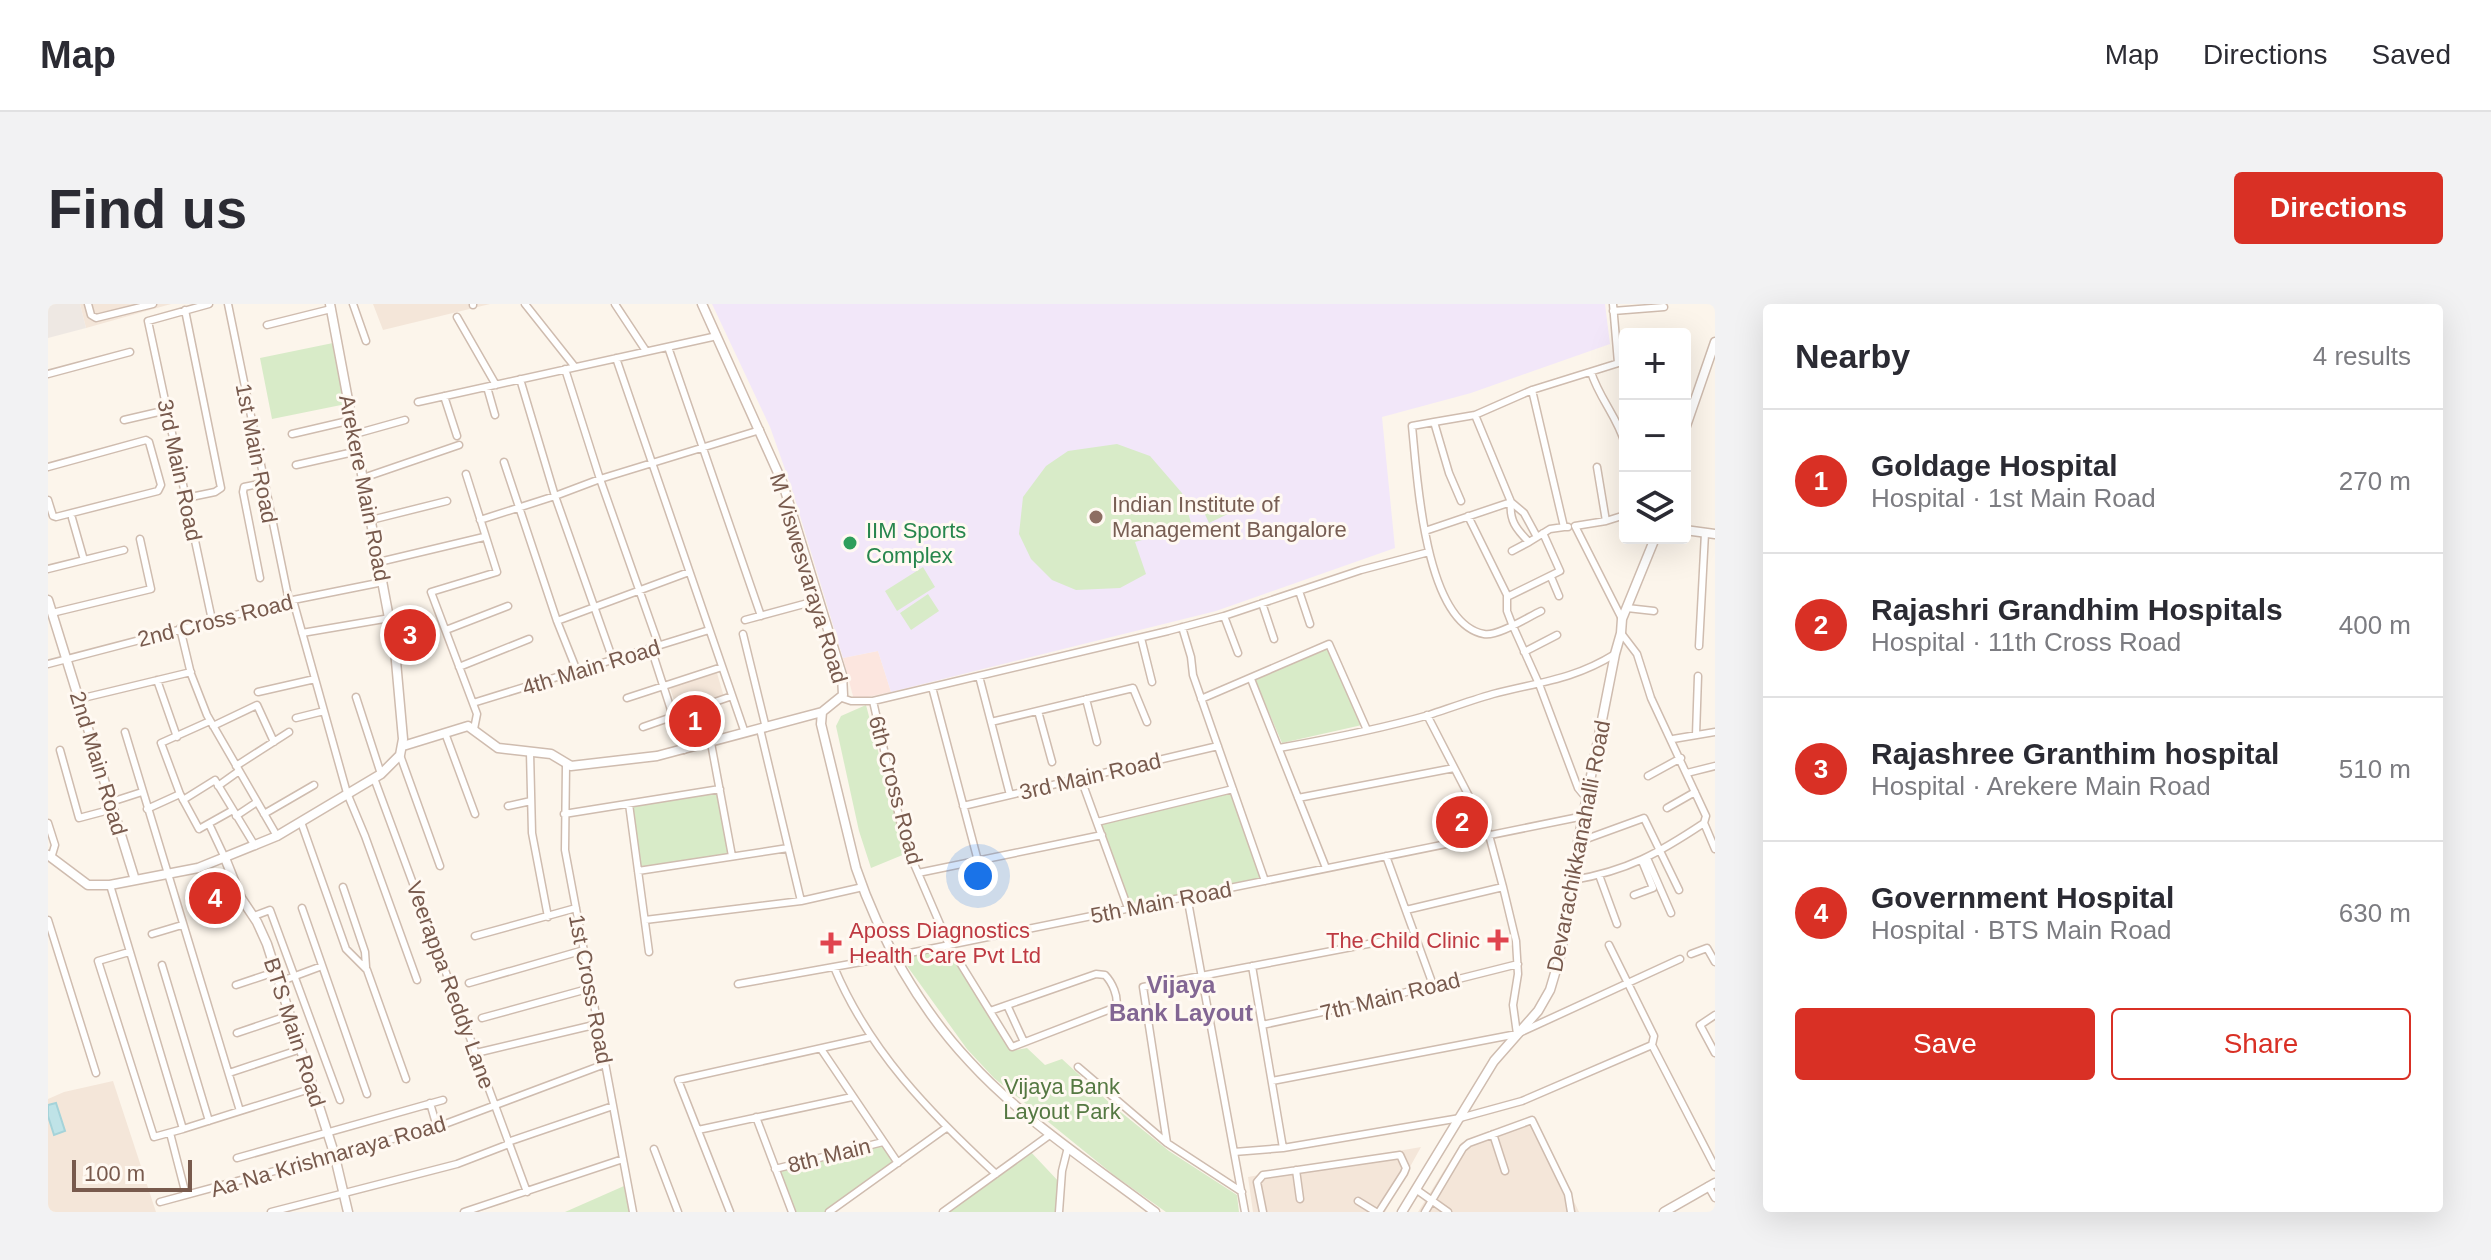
<!DOCTYPE html>
<html lang="en">
<head>
<meta charset="utf-8">
<style>
	:root { --surface:#fff; --page:#f2f2f3; --text:#2b2b33; --muted:#7c7c81; --line:#e1e1e2; --accent:#d93025 }
	body { margin:0; font-family:Arial,sans-serif; background:var(--page); color:var(--text) }
	.controls { position:absolute; right:24px; top:24px; display:grid; overflow:hidden; border-radius:8px; box-shadow:0 8px 32px #0002 }
	.controls button { width:72px; height:72px; display:grid; place-items:center; padding:0; border:0; border-bottom:2px solid var(--line); background:var(--surface); color:var(--text); font:40px sans-serif }
	.scale { position:absolute; left:24px; bottom:20px; width:120px; box-sizing:border-box; padding-left:8px; border:4px solid #785a4d; border-top:0; font-size:22px; line-height:28px; white-space:nowrap; color:#785a4d; -webkit-text-stroke:6px #fff9f2; paint-order:stroke }
	.you { position:absolute; left:930px; top:572px; width:28px; height:28px; margin:-20px; border:6px solid #fff; border-radius:50%; background:#1a73e8; box-shadow:0 0 0 12px #1a73e833 }
	.badge { display:grid; place-items:center; width:52px; height:52px; border-radius:50%; background:var(--accent); color:#fff; font-size:26px; font-weight:700 }
	.pin { position:absolute; translate:-50% -50%; border:4px solid #fff; box-shadow:0 2px 8px #0006 }
	.list { margin:0; padding:0; list-style:none }
	h2 { display:flex; justify-content:space-between; align-items:center; height:104px; margin:0; padding:0 32px; font-size:34px }
	h2 small { font-size:26px; font-weight:400; color:var(--muted) }
	.list li { display:grid; grid-template-columns:52px 1fr auto; gap:24px; align-items:center; box-sizing:border-box; height:144px; padding:0 32px; border-top:2px solid var(--line) }
	.list b { display:block; font-size:30px; white-space:nowrap }
	.list p { margin:0; font-size:26px; white-space:nowrap; color:var(--muted) }
	.list em { font-size:26px; font-style:normal; color:var(--muted) }
	.actions { display:flex; gap:16px; padding:24px 32px }
	.actions a { flex:1; padding:18px 0; border:2px solid var(--accent); border-radius:8px; text-align:center; font-size:28px; color:var(--accent) }
	.actions .main { background:var(--accent); color:#fff }
	.icon { flex:none; width:44px; height:44px; fill:none; stroke:currentColor; stroke-width:2; stroke-linecap:round; stroke-linejoin:round }
	.map { position:relative; flex:none; width:1667px; height:908px; overflow:hidden; border-radius:8px }
	header { display:flex; align-items:center; gap:48px; box-sizing:border-box; height:112px; padding:0 40px; background:var(--surface); border-bottom:2px solid var(--line) }
	header strong { font-size:38px }
	nav { display:flex; gap:44px; margin-inline-start:auto; font-size:28px }
	.intro { display:flex; align-items:center; justify-content:space-between; box-sizing:border-box; height:192px; padding:0 48px }
	h1 { margin:0; font-size:56px }
	.button { padding:20px 36px; border-radius:8px; background:var(--accent); color:#fff; font-size:28px; font-weight:700 }
	main { display:flex; gap:48px; padding:0 48px }
	aside { flex:1; background:var(--surface); border-radius:8px; box-shadow:0 8px 32px #0002 }
	.map>svg:first-child { display:block }
	.residential { fill:#f4e6d9 }
	.commercial { fill:#fce6df }
	.industrial { fill:#eee8e3 }
	.education { fill:#f2e7f9 }
	.green { fill:#d8ebc8 }
	.water { fill:#bfe3e7; stroke:#a5d3d9; stroke-width:2 }
	.lines { fill:none; stroke-linecap:round; stroke-linejoin:round }
	.minor-casing { stroke:#cfbcaf; stroke-width:9 }
	.tertiary-casing { stroke:#cfbcaf; stroke-width:11 }
	.minor { stroke:#fff; stroke-width:6 }
	.tertiary { stroke:#fff; stroke-width:8 }
	.education-dot { fill:#8d6e63; stroke:#fff9f2; stroke-width:3 }
	.leisure-dot { fill:#2e9e5b; stroke:#fff9f2; stroke-width:3 }
	.health-dot { fill:#e0444e; stroke:#fff9f2; stroke-width:3 }
	.labels { text-anchor:middle; stroke-width:6; stroke-linejoin:round; paint-order:stroke }
	.street-label { font-size:22px; fill:#785a4d; stroke:#fff9f2 }
	.education-label { font-size:22px; fill:#785e54; stroke:#fff9f2; text-anchor:start }
	.leisure-label { font-size:22px; fill:#27864d; stroke:#fff9f2; text-anchor:start }
	.health-label { font-size:22px; fill:#be3a42; stroke:#fff9f2; text-anchor:start }
	.park-label { font-size:22px; fill:#557842; stroke:#fff9f2 }
	.neighbourhood-label { font-size:24px; font-weight:bold; fill:#826693; stroke:#fff9f2 }
</style>
</head>
<body>
<header>
<strong>Map</strong>
<nav><a>Map</a><a>Directions</a><a>Saved</a></nav>
</header>
<div class="intro"><h1>Find us</h1><a class="button">Directions</a></div>
<main>
<div class="map">
<svg width="1667" height="908" viewBox="0 0 1667 908">
	<rect width="100%" height="100%" fill="#fcf5eb"/>
	<path class="residential" d="M32 0H123L38 24Z
		M325 0H442L335 26Z
		M669 369 676 393 630 409 622 384Z
		M65 777 108 908H0V795L16 788Z
		M1486 813 1531 908H1370L1413 839Z
		M1373 843 1337 908H1205L1200 873Z"/>
	<path class="commercial" d="M830 347 843 388 806 396 795 354Z"/>
	<path class="industrial" d="M0 0H32L38 24 0 34Z"/>
	<path class="education" d="M664 0H1557L1562 40 1423 89 1334 113 1347 244 1168 307 843 388 830 347 795 354 743 182 722 123Z"/>
	<path class="green" d="M285 39 298 100 224 115 212 54Z
		M1069 140 1102 152 1134 189 1144 222 1087 238 1098 270 1072 284 1028 286 1004 276 983 255 971 230 975 193 998 162 1020 147Z
		M1176 193 1184 208 1161 219 1154 204Z
		M875 263 887 283 849 307 837 287Z
		M880 290 891 307 863 326 852 309Z
		M1279 344 1314 421 1234 439 1207 376Z
		M818 401 857 550 823 564 811 527 788 422 793 412Z
		M672 485 684 552 590 567 581 500Z
		M1185 485 1217 577 1080 604 1049 518Z
		M900 644 963 747 979 744 997 761 1014 755 1064 801 1121 847 1189 891 1191 908H1118L1067 872 946 774 919 745 854 655Z
		M835 838 850 859 781 908H744L727 865Z
		M981 846 1013 880 1011 908H895Z
		M576 882 581 908H517Z"/>
	<path class="water" d="M8 799 17 827 6 831 0 812V801Z"/>
	<g class="lines">
		<defs>
			<path id="minor" d="M40 0 43 11 48 14 105 0
				M161 0 100 17 164 316
				M180 0 241 297
				M305 0 318 37
				M425 0V1
				M477 0 527 63
				M567 0 598 47
				M1565 0 1570 59
				M137 6 173 184 167 188 138 194
				M1565 7 1616 3
				M409 13 448 81
				M219 21 283 5
				M620 43 713 312
				M568 54 697 429
				M517 65 552 175 611 342
				M1543 68C1551 94 1570 114 1577 140
				M0 70 82 48
				M472 75 507 192 565 356
				M439 83 447 111
				M1484 86 1516 223H1520
				M396 92 409 132
				M370 98 669 32
				M1427 111 1463 198C1461 216 1468 225 1481 238L1502 225 1516 223
				M76 116 119 106
				M1386 118 1427 111 1484 86 1577 57
				M244 130 304 116
				M307 130 357 116
				M456 158 509 317 529 367
				M248 161 310 147
				M0 163 98 136 101 138 113 181 110 187 8 213 5 212 0 196
				M1549 163 1558 217
				M418 170 449 268 383 288 429 410 426 425
				M315 174 411 141
				M1413 197 1401 169 1386 118 1364 122C1369 170 1376 319 1436 330 1449 333 1480 313 1493 307
				M1420 212 1459 291V307L1464 320 1491 380 1530 484 1539 495
				M24 214 36 256
				M323 216 399 197
				M432 216 507 192 552 175 712 126
				M1377 227 1463 198 1476 209 1489 233
				M1464 247 1481 238
				M331 258 436 233
				M0 265 76 246
				M1503 273 1511 292
				M212 274 195 188 196 183 215 179
				M1251 287 1262 320
				M1459 293 1512 267 1495 229
				M245 296 299 489 317 532 369 676
				M1214 299 1226 335
				M1579 304 1606 307
				M4 309 103 285 92 235
				M1176 312 1190 349
				M1574 315 1527 222 1558 217 1577 211
				M697 316 771 296
				M509 317 641 268
				M1134 323 1143 353 1145 371 1217 577
				M132 324 143 370 159 411 229 532
				M398 326 460 302
				M254 329 342 314
				M1573 329 1589 350 1603 394 1658 512 1656 519 1667 545
				M695 330 718 424
				M1093 334 1104 378
				M1651 342 1657 229
				M603 344 636 446
				M1476 348 1509 331
				M0 360 245 296 335 278
				M411 363 481 335
				M931 372 962 491
				M1203 375 1278 564
				M109 376 129 433
				M884 383 930 557
				M210 388 267 375
				M308 393 333 470
				M579 394 674 363
				M794 394 803 397H825L1120 327 1176 312 1313 266 1381 248
				M31 395 143 368
				M1038 395 1049 438
				M1153 395 1281 340 1319 426
				M825 397 857 539 901 641 964 743 1068 703C1071 693 1064 678 1057 671L1048 670 942 707
				M425 399 661 326
				M990 407 1004 458
				M1379 411 1441 531 1455 583 1468 637 1470 670 1465 701 1469 730
				M248 414 276 407
				M162 417 113 439 132 490 151 525 185 506
				M943 418 1085 384 1099 418
				M165 422 209 401 226 438
				M595 423 684 392
				M712 425 753 597
				M77 428 192 807
				M397 429 427 510
				M1648 431 1650 372
				M1625 435 1667 428
				M663 439 684 552
				M1231 444C1281 435 1332 425 1381 411 1402 404 1424 396 1445 390 1491 378 1525 376 1567 350
				M12 446 31 514 65 505
				M482 448 484 529 500 613
				M352 451 392 562
				M518 461 517 546 585 908
				M188 462 241 428
				M1639 469 1667 462
				M1600 472 1633 454
				M326 474 479 888
				M1033 475 1080 604
				M170 482 191 467
				M1250 494 1406 464
				M135 496 167 476 207 542
				M63 498 94 488
				M581 500 601 648
				M460 502 483 497
				M915 502 1170 442
				M1619 504 1647 488
				M99 505 132 490
				M216 510 266 481
				M516 510 672 485
				M188 512 209 498
				M253 518 298 645 319 666 358 775
				M1049 518 1185 485
				M0 519 7 541 4 551
				M161 520 177 554
				M1530 538 1596 514 1631 586
				M1338 552 1385 681
				M1599 554 1623 609
				M590 567 740 544
				M870 569 1054 531
				M1551 571 1569 620
				M1525 576C1579 567 1611 549 1656 519
				M62 581 135 825 265 784
				M295 583 317 648 318 663
				M1586 591 1605 584 1594 557
				M1139 592 1197 908
				M254 604 319 790
				M1358 606 1455 583
				M206 612 222 606 292 796
				M0 616 48 769
				M597 616 753 597 815 583
				M104 630 134 621
				M427 632 528 604
				M1561 641 1606 732 1604 741 1667 863
				M81 648 50 657 106 833 135 825
				M1643 650 1659 644 1667 658
				M114 661 161 817
				M1204 662 1235 844
				M786 663C821 747 882 809 948 870
				M231 678 274 662
				M421 679 536 646
				M690 680 847 652 1536 512
				M188 681 227 668
				M959 701 976 738
				M1667 711 1652 721 1667 749
				M434 714 543 684
				M1214 721 1307 701 1470 660
				M189 729 242 711
				M773 745 850 859
				M428 749 550 720
				M1030 763 1119 839
				M181 769 253 745
				M1224 777 1469 730 1632 655
				M382 799 389 823
				M708 813 744 908
				M650 826 804 793
				M122 829 138 891
				M1445 830 1457 867
				M460 838 565 802
				M606 845 630 908
				M1186 848 1235 844 1412 814 1474 797 1604 741
				M189 854 395 796
				M727 865 835 838
				M1248 866 1252 895
				M1660 882 1667 894
				M1369 886 1400 908
				M1194 888 1119 839 1095 683 1367 631
				M1310 897 1328 908
				M112 898 389 823 557 760
				M223 908 409 860 461 840
				M416 908 575 855
				M682 908 630 776 823 733
				M781 908 898 824
				M895 908 1003 830
				M1011 908 1014 867 1020 843
				M1215 908 1209 878 1215 871 1352 851 1358 864 1356 869 1331 908
				M1377 908 1415 844 1421 839 1484 816 1520 890 1523 908"/>
			<path id="tertiary" d="M654 0 735 180 794 371 795 391 774 408 773 420 808 564C831 633 872 705 922 758 973 814 1046 862 1107 908
				M1637 125 1667 38
				M1637 226 1667 230
				M0 296 87 576
				M355 442 420 422 450 444 503 450 523 462 609 452 774 408
				M0 551 40 581H62L150 564 229 532 333 470 352 451 355 435 347 346 282 0
				M177 554 193 594 209 618 219 640 286 849 300 908
				M1354 908 1446 757 1490 707 1502 686 1513 649 1530 538 1567 350 1573 329 1574 315 1607 234
				M1616 908 1667 879"/>
		</defs>
		<use href="#minor" class="minor-casing"/>
		<use href="#tertiary" class="tertiary-casing"/>
		<use href="#minor" class="minor"/>
		<use href="#tertiary" class="tertiary"/>
	</g>
	<circle class="education-dot" cx="1048" cy="213" r="8"/>
	<circle class="leisure-dot" cx="802" cy="239" r="8"/>
	<g class="health-dot">
		<path d="M1446 624h8v8h8v8h-8v8h-8v-8h-8v-8h8z"/>
		<path d="M779 627h8v8h8v8h-8v8h-8v-8h-8v-8h8z"/>
	</g>
	<g class="labels">
		<g class="street-label">
			<text transform="translate(209 149) rotate(79)" y="8">1st Main Road</text>
			<text transform="translate(132 166) rotate(78)" y="8">3rd Main Road</text>
			<text transform="translate(317 184) rotate(79)" y="8">Arekere Main Road</text>
			<text transform="translate(761 274) rotate(73)" y="8">M Viswesvaraya Road</text>
			<text transform="translate(167 316) rotate(-14)" y="8">2nd Cross Road</text>
			<text transform="translate(543 363) rotate(-17)" y="8">4th Main Road</text>
			<text transform="translate(51 459) rotate(73)" y="8">2nd Main Road</text>
			<text transform="translate(1042 472) rotate(-13)" y="8">3rd Main Road</text>
			<text transform="translate(848 486) rotate(75)" y="8">6th Cross Road</text>
			<text transform="translate(1530 542) rotate(-79)" y="8">Devarachikkanahalli Road</text>
			<text transform="translate(1113 598) rotate(-11)" y="8">5th Main Road</text>
			<text transform="translate(403 681) rotate(70)" y="8">Veerappa Reddy Lane</text>
			<text transform="translate(543 685) rotate(79)" y="8">1st Cross Road</text>
			<text transform="translate(1342 692) rotate(-14)" y="8">7th Main Road</text>
			<text transform="translate(247 728) rotate(72)" y="8">BTS Main Road</text>
			<text transform="translate(781 851) rotate(-14)" y="8">8th Main</text>
			<text transform="translate(280 852) rotate(-16)" y="8">Aa Na Krishnaraya Road</text>
		</g>
		<g class="education-label">
			<text x="1064" y="208">Indian Institute of<tspan x="1064" dy="25">Management Bangalore</tspan></text>
		</g>
		<g class="leisure-label">
			<text x="818" y="234">IIM Sports<tspan x="818" dy="25">Complex</tspan></text>
		</g>
		<g class="health-label">
			<text x="801" y="634">Aposs Diagnostics<tspan x="801" dy="25">Health Care Pvt Ltd</tspan></text>
			<text x="1432" y="644" text-anchor="end">The Child Clinic</text>
		</g>
		<g class="park-label">
			<text x="1014" y="790">Vijaya Bank<tspan x="1014" dy="25">Layout Park</tspan></text>
		</g>
		<g class="neighbourhood-label">
			<text x="1133" y="689">Vijaya<tspan x="1133" dy="28">Bank Layout</tspan></text>
		</g>
	</g>
</svg>
<div class="controls">
<button>+</button>
<button>−</button>
<button><svg class="icon" aria-label="layers" viewBox="0 0 24 24"><path d="M12 4l9 5-9 5-9-5zM3 14l9 5 9-5"/></svg></button>
</div>
<div class="scale">100 m</div>
<div class="you"></div>
<div class="pin badge" style="left:647px;top:417px">1</div>
<div class="pin badge" style="left:1414px;top:518px">2</div>
<div class="pin badge" style="left:362px;top:331px">3</div>
<div class="pin badge" style="left:167px;top:594px">4</div>
</div>
<aside>
<h2>Nearby<small>4 results</small></h2>
<ul class="list">
<li><span class="badge">1</span><div><b>Goldage Hospital</b><p>Hospital · 1st Main Road</p></div><em>270 m</em></li>
<li><span class="badge">2</span><div><b>Rajashri Grandhim Hospitals</b><p>Hospital · 11th Cross Road</p></div><em>400 m</em></li>
<li><span class="badge">3</span><div><b>Rajashree Granthim hospital</b><p>Hospital · Arekere Main Road</p></div><em>510 m</em></li>
<li><span class="badge">4</span><div><b>Government Hospital</b><p>Hospital · BTS Main Road</p></div><em>630 m</em></li>
</ul>
<div class="actions"><a class="main">Save</a><a>Share</a></div>
</aside>
</main>
</body>
</html>
